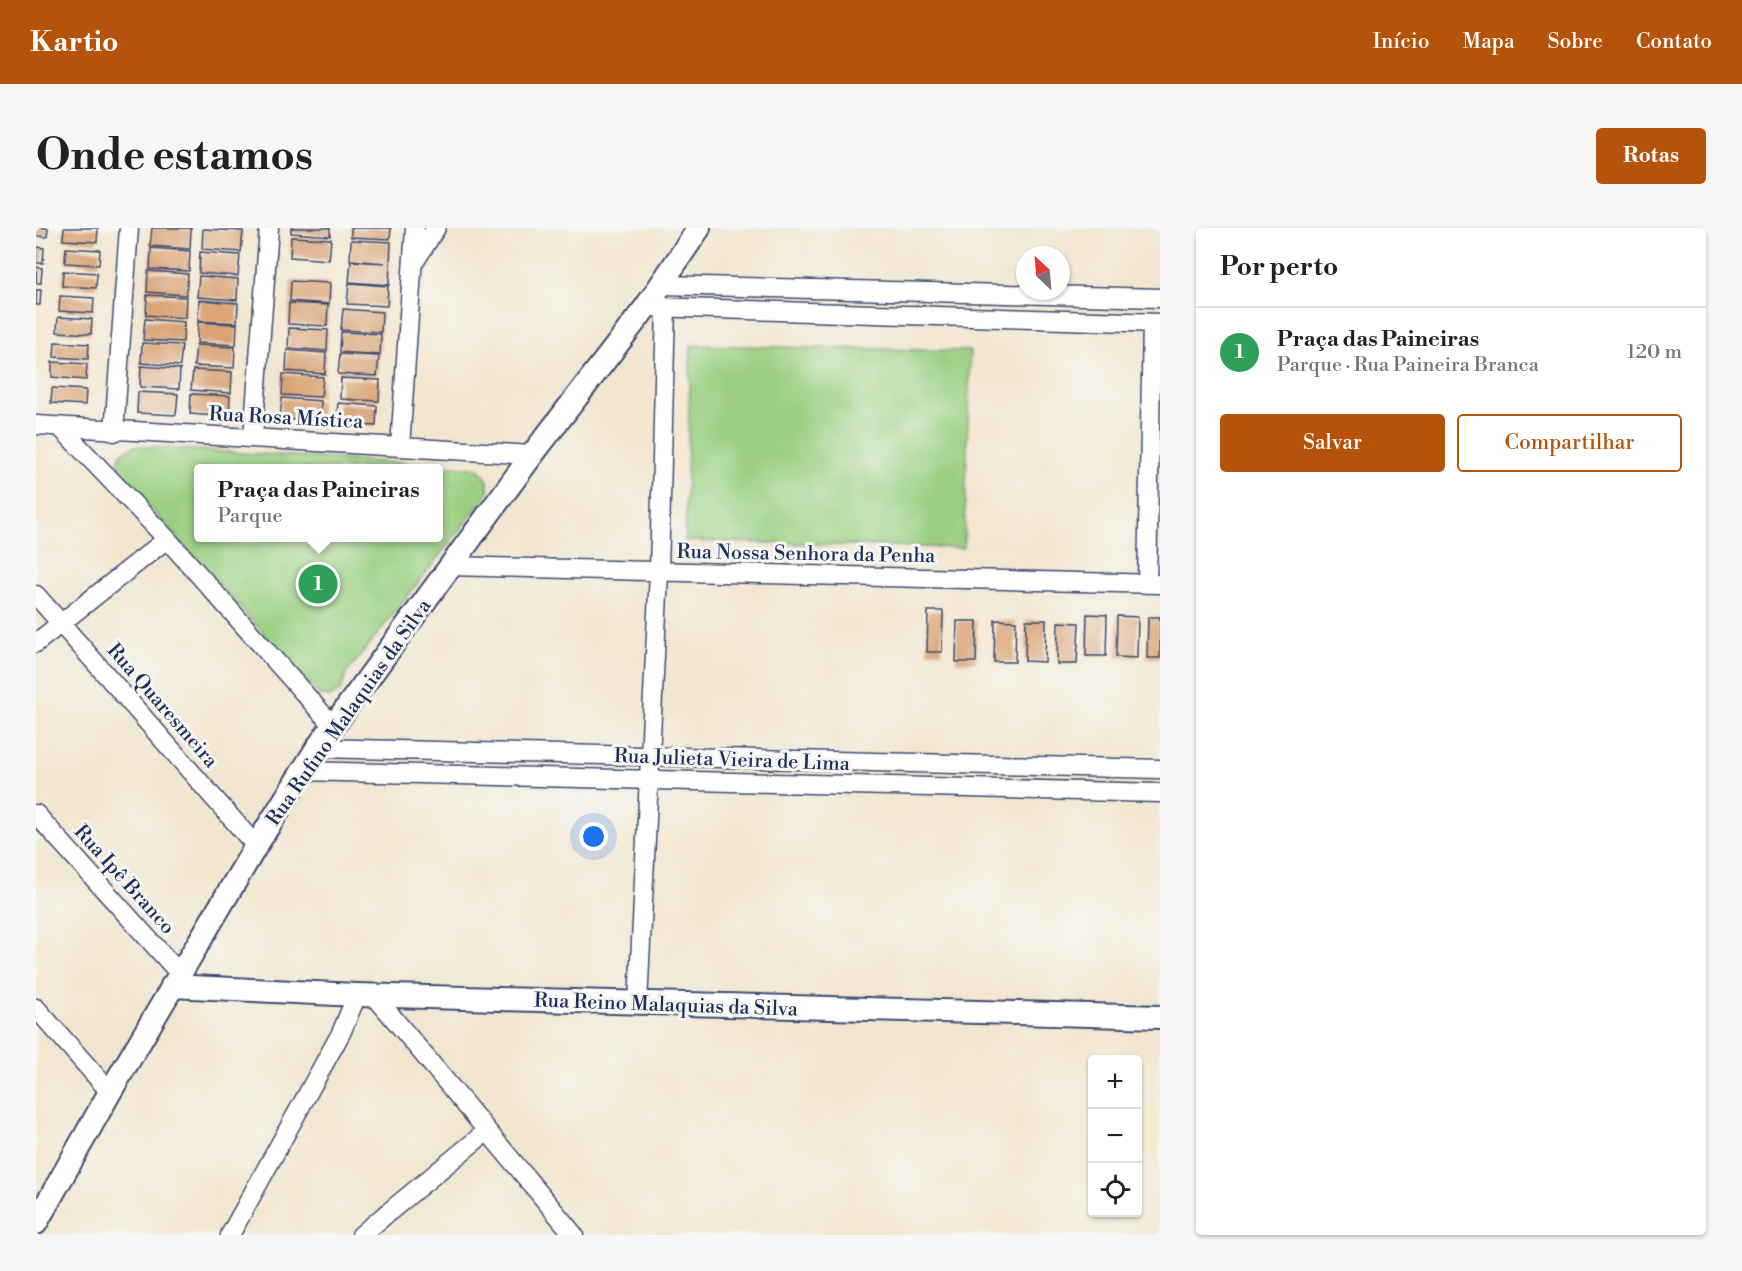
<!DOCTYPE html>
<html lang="pt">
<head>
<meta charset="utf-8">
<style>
	:root { --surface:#fff; --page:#f6f6f6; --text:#202124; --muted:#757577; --line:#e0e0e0; --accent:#b45309 }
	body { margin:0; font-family:"Libre Bodoni",serif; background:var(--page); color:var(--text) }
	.controls { position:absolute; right:18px; bottom:18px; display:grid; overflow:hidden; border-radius:6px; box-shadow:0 2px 4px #0004 }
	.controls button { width:54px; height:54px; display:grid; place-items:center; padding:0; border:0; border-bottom:2px solid var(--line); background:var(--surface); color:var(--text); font:30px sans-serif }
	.compass { position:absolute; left:980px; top:18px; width:54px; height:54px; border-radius:50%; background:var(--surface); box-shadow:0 2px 4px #0004; rotate:334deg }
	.you { position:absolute; left:558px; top:609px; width:21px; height:21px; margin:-15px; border:4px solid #fff; border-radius:50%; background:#1a73e8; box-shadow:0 0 0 9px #1a73e833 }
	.badge { display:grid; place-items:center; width:39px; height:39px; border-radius:50%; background:var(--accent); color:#fff; font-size:20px; font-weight:700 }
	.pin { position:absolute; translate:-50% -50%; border:3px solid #fff; box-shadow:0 2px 6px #0006 }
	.popup { position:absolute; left:158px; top:236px; width:249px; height:78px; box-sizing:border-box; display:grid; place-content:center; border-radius:6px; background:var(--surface); filter:drop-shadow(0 2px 4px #0005); font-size:20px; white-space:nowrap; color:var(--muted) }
	.popup b { font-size:22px; color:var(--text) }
	.popup::after { content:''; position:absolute; left:50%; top:100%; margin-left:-12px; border:12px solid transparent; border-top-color:var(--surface) }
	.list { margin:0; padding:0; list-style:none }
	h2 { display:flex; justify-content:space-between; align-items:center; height:78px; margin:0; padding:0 24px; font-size:26px }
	h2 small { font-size:20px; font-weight:400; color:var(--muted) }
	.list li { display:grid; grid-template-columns:39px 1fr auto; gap:18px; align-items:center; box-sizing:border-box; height:90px; padding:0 24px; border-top:2px solid var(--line) }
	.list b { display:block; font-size:22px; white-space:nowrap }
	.list p { margin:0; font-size:20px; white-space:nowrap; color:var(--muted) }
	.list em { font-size:20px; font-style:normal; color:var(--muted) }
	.actions { display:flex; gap:12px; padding:18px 24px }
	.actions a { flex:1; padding:14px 0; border:2px solid var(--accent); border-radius:6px; text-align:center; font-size:21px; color:var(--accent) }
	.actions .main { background:var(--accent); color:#fff }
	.icon { flex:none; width:33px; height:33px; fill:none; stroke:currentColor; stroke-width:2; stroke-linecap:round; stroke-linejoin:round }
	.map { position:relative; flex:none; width:1124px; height:1007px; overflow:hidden; border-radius:6px }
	header { display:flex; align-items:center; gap:36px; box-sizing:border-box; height:84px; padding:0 30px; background:var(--accent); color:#fff }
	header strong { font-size:28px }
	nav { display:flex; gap:33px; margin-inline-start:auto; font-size:21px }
	.intro { display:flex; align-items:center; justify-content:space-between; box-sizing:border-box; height:144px; padding:0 36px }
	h1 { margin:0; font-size:42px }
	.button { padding:15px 27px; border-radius:6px; background:var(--accent); color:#fff; font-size:21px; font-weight:700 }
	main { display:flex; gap:36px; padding:0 36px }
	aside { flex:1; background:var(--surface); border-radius:6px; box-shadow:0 2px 4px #0004 }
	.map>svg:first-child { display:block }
	.green { fill:#9bd082; stroke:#5b8070; stroke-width:1.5; fill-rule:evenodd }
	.building { fill:#d9a374 }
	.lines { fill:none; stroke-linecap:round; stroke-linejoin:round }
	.minor-casing { stroke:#3b4a6f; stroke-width:21 }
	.tertiary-casing { stroke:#3b4a6f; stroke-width:26 }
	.minor { stroke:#fff; stroke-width:18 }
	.tertiary { stroke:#fff; stroke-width:22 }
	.labels { text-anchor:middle; stroke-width:6; stroke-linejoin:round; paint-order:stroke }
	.street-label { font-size:20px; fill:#1b2f5e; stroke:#f6f6f2 }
</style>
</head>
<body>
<header>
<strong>Kartio</strong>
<nav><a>Início</a><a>Mapa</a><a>Sobre</a><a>Contato</a></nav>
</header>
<div class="intro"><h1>Onde estamos</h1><a class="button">Rotas</a></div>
<main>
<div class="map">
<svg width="1124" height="1007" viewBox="0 0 1124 1007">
	<rect width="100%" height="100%" fill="#f6f6f2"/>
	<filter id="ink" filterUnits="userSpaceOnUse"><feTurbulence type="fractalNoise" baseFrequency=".0167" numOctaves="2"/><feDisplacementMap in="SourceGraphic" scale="12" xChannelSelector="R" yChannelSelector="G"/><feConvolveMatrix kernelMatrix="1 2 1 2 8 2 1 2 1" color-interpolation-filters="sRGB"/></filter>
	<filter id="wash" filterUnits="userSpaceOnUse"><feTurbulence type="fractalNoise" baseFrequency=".008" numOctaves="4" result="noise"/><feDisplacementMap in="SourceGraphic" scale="24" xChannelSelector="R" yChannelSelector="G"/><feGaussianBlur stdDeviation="1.35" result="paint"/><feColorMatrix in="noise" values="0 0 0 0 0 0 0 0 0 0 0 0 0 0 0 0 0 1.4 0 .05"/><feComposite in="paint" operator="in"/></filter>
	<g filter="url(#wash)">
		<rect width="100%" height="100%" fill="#f3e6d0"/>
		<path class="green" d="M655 117 934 123 928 320 649 313Z
			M98 218 441 240 452 252V266L310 446 305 462 294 469 283 467 87 250 82 237 85 225ZM162 240H402V310H162Z"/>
		<g id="blocks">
			<path class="building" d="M0 0H12L11 9 0 8Z
				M28 0H62L61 14 27 12Z
				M116 0H155L154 21 114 18Z
				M255 0H294V8L255 5Z
				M315 0H355L354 11 315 9Z
				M167 1 207 3 205 24 166 21Z
				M255 9 295 11 293 32 254 29Z
				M315 12 355 14 353 57 313 54 315 33 349 35 314 32Z
				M0 19 8 20 7 35H0Z
				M30 20 64 22 63 37 29 35Z
				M115 20 154 23 153 43 114 41Z
				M164 24 204 27 202 48 163 45Z
				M0 39 6 40 5 55H0Z
				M27 43 61 45 60 60 26 58Z
				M112 43 152 46 150 67 111 64Z
				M163 48 202 51 201 72 161 69Z
				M255 53 294 55 293 76 254 73Z
				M313 55 352 58 351 78 311 76Z
				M0 62H5L4 77H0Z
				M111 67 150 69 149 90 110 87Z
				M24 68 58 70 57 85 23 83Z
				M163 72 202 75 201 95 162 93Z
				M253 75 292 77 291 98 252 96Z
				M307 81 346 84 345 104 305 102Z
				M22 89 56 91 55 106 21 104Z
				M109 91 148 94 147 114 107 112Z
				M162 94 201 96 200 117 161 115Z
				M253 100 292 102 291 123 252 120Z
				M305 104 345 106 344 127 304 124Z
				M19 114 53 116 52 131 18 129Z
				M106 115 146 117 144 138 105 135Z
				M160 117 199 119 198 140 158 138Z
				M251 122 290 125 289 146 250 143Z
				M304 126 343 128 341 148 302 146Z
				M16 134 51 136 50 152 16 149Z
				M105 138 144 141 143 161 104 159Z
				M157 142 196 144 195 165 155 162Z
				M247 146 287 149 285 169 246 167Z
				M305 150 344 152 343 173 304 171Z
				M16 160 50 162 49 177 15 175Z
				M102 164 142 166 140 187 101 185Z
				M155 166 194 168 193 189 154 186Z
				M246 170 285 173 284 193 244 191Z
				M302 175 341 178 340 198 300 196Z
				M892 383H907L906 424H891Z
				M1051 386 1071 387 1070 428H1050Z
				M1081 388 1102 389 1101 430 1080 429Z
				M1112 389H1124V430H1111Z
				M959 392 980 393 979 434H958Z
				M990 392H1010L1009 434 989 433Z
				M921 393H941L940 434H920Z
				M1022 394 1043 395 1041 436H1021Z"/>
		</g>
	</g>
	<g filter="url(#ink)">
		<use href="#blocks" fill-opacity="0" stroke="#3b4a6f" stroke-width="1.5"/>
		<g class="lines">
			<defs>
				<path id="minor" d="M379 33 400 0
					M625 57 1124 70
					M617 79 1124 95
					M0 197 496 227
					M25 200 131 311 298 499
					M78 204 93 0
					M217 209 233 0
					M364 219 379 0
					M415 338 1124 356
					M1111 356 1116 95
					M0 367 220 618
					M0 415 131 311
					M281 520 1124 541
					M266 543 1124 565
					M0 586 144 746
					M338 767 538 1007
					M602 775 623 344 630 79
					M0 780 74 864
					M194 1007 305 805 321 767
					M325 1007 451 903"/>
				<path id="tertiary" d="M136 758 321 767 1124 789
					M0 995 74 864 220 618 281 520 496 227 610 79 663 0"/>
			</defs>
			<use href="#minor" class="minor-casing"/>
			<use href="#tertiary" class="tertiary-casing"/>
			<use href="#minor" class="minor"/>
			<use href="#tertiary" class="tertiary"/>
		</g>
	</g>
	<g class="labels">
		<g class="street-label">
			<text transform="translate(250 189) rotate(3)" y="7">Rua Rosa Mística</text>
			<text transform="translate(770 325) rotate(1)" y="7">Rua Nossa Senhora da Penha</text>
			<text transform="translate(127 477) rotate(49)" y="7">Rua Quaresmeira</text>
			<text transform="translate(312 484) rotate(-55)" y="7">Rua Rufino Malaquias da Silva</text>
			<text transform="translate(696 531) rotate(2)" y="7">Rua Julieta Vieira de Lima</text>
			<text transform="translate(89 651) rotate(48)" y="7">Rua Ipê Branco</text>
			<text transform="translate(630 776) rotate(2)" y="7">Rua Reino Malaquias da Silva</text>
		</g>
	</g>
</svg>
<div class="controls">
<button>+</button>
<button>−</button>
<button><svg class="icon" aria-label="locate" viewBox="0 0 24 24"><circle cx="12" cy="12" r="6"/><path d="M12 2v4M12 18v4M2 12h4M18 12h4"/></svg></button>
</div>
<svg class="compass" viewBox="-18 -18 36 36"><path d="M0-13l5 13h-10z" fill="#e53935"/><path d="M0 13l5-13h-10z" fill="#757577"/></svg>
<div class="you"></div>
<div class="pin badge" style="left:282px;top:356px;background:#2e9e5b">1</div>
<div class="popup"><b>Praça das Paineiras</b>Parque</div>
</div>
<aside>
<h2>Por perto<small></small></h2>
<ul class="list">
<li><span class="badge" style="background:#2e9e5b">1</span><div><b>Praça das Paineiras</b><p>Parque · Rua Paineira Branca</p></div><em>120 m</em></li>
</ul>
<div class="actions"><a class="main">Salvar</a><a>Compartilhar</a></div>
</aside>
</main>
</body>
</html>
